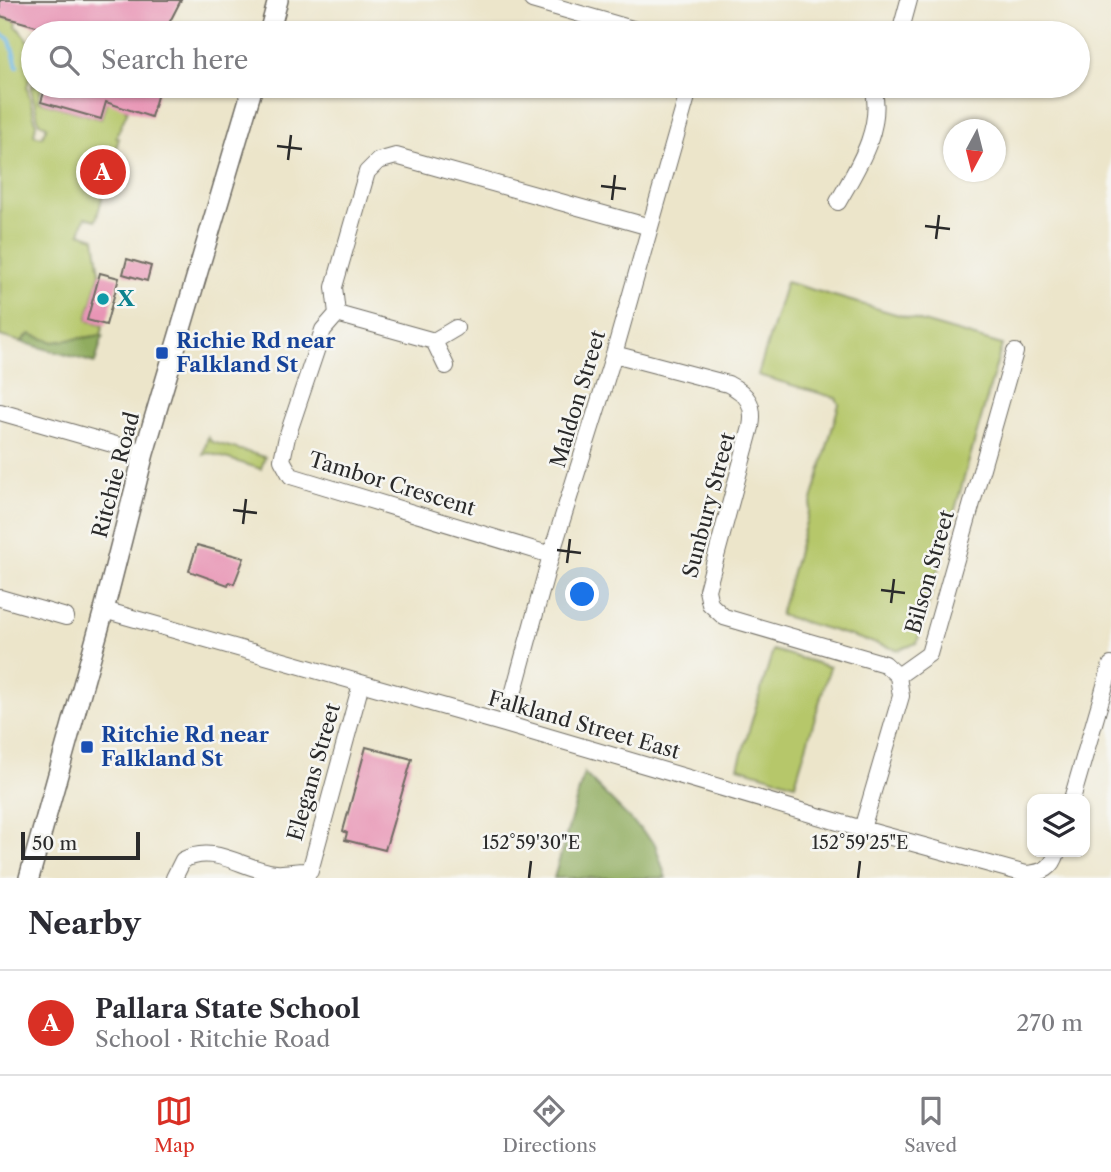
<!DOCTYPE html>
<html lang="en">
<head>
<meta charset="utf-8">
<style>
	:root { --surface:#fff; --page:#f2f2f3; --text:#2b2b33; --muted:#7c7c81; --line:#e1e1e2; --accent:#d93025 }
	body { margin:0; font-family:"Libre Caslon Text",serif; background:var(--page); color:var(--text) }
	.controls { position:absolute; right:21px; bottom:21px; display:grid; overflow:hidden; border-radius:14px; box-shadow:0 2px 5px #0004 }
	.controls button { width:63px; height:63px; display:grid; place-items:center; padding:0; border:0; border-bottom:2px solid var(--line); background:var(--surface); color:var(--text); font:35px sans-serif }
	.compass { position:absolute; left:943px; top:119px; width:63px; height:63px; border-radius:50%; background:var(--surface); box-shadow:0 2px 5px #0004; rotate:187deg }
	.scale { position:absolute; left:21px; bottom:18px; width:119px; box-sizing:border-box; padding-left:7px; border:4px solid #2b2b2b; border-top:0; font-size:19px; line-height:24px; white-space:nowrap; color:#2b2b2b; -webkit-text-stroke:5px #f6f6f2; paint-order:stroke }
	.you { position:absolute; left:583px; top:595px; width:24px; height:24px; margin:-18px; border:5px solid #fff; border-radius:50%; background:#1a73e8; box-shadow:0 0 0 10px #1a73e833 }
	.badge { display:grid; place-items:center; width:46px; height:46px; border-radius:50%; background:var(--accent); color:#fff; font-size:23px; font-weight:700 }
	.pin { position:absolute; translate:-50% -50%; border:4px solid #fff; box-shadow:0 2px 7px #0006 }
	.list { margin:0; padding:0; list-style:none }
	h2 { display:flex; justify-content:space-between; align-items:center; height:91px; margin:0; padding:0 28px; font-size:30px }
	h2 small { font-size:23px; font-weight:400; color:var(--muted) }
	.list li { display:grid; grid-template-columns:46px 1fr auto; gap:21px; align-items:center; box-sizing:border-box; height:105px; padding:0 28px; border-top:2px solid var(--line) }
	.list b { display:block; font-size:26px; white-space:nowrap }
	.list p { margin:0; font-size:23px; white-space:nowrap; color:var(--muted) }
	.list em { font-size:23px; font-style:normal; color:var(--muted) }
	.icon { flex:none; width:38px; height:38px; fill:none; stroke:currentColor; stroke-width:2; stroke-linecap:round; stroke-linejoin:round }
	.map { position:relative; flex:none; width:1111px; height:878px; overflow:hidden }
	.search { position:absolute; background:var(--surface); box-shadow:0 2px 5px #0004; left:21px; right:21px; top:21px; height:77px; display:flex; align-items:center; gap:18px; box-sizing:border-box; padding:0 24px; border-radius:38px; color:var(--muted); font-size:26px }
	.sheet { height:196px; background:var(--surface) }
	nav { display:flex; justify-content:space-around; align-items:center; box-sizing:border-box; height:98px; border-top:2px solid var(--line); background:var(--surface); font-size:19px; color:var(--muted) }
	nav a { display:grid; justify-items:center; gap:4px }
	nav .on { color:var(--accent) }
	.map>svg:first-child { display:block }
	.green { fill:#b6c76a; stroke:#70794a; stroke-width:2 }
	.forest { fill:#90ac5e; stroke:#5e6c44; stroke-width:2 }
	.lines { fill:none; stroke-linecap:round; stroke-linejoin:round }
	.stream { stroke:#69b6e2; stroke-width:4.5 }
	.building { fill:#e895b5 }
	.minor-casing { stroke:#6f6c63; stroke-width:18 }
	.tertiary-casing { stroke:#6f6c63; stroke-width:22 }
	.minor { stroke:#fff; stroke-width:16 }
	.tertiary { stroke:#fff; stroke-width:19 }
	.ticks { fill:none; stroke:#2b2b2b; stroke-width:2.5 }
	.culture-dot { fill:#0f9aa8; stroke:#f6f6f2; stroke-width:2.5 }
	.transit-dot { fill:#1a4fb4; stroke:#f6f6f2; stroke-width:2.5 }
	.labels { text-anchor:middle; stroke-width:5; stroke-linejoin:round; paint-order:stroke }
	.culture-label { font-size:21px; font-weight:bold; fill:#0d838f; stroke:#f6f6f2; text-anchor:start }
	.transit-label { font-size:21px; font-weight:bold; fill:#164399; stroke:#f6f6f2; text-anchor:start }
	.street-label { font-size:21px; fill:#2b2b2b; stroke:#f6f6f2 }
	.ticks-label { font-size:18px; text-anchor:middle; fill:#2b2b2b; stroke:#f6f6f2; stroke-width:5; stroke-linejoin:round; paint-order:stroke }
</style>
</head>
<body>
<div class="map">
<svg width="1111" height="878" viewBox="0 0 1111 878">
	<rect width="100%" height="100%" fill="#f6f6f2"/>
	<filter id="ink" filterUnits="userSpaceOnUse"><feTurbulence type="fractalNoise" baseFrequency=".0143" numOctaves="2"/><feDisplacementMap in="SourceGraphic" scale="14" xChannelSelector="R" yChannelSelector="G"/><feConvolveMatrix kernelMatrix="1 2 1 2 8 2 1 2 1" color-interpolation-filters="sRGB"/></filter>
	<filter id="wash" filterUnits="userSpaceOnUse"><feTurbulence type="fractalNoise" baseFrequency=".00686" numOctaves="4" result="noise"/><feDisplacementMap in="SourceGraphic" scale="28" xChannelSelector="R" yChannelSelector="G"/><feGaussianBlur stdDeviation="1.57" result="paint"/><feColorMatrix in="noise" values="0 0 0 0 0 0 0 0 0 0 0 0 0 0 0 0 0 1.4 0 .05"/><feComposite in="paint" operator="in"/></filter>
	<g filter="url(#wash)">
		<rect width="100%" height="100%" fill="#ece5ca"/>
		<path class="green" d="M0 16 17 21 16 26 33 46V65L27 87 36 124 34 135 42 137 47 126 39 123 31 88 33 81V86H42L38 101 101 119 111 86H132L125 109 128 110 116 137 119 138 96 220 85 217 80 233 95 238 100 273 87 320 103 326 101 335C87 337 69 344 54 342 43 340 38 336 26 336L21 342 0 336Z
			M786 282 1002 345 917 643 898 650 780 615 839 404 836 398 758 375Z
			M208 437 212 442 265 457 261 469 209 453 203 455Z
			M773 650 830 667 795 784 738 767Z"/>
		<path class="forest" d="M30 334 53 342 103 335 95 363 21 342Z
			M584 773 655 844 666 878H554Z"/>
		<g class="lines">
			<path class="stream" d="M0 33 10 40 17 66"/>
		</g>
		<g id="blocks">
			<path class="building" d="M0 0H181L164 33H61L0 16Z
				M46 86H160L151 117 106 102 101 119 41 102Z
				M127 259 151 266 147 281 123 274Z
				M100 273 119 278 106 325 87 320Z
				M197 545 244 558 234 584 229 582 228 585 189 571Z
				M366 747 412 759 385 850 345 840 347 833 343 831Z"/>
		</g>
	</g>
	<g filter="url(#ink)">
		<use href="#blocks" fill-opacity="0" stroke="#6f6c63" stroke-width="2"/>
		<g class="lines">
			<defs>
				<path id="minor" d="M532 0 646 33
					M900 33 909 0
					M838 202C858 167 884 128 873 86
					M337 314 434 341 446 366
					M434 341 456 328
					M614 354 728 384C748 394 755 405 751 427L707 590 710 604 724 617 885 664 898 676
					M0 412 144 453
					M551 555 291 476 282 460 287 437 323 330 337 314 334 287 367 172 378 161 396 156 650 227
					M0 598 66 617
					M104 610 505 724 862 829 1026 874C1043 873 1053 868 1057 852
					M505 724 551 555 614 354 690 86
					M1072 799 1111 665
					M862 829 901 696 898 676 929 654 1015 352
					M310 871 361 684
					M174 878 183 860C216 843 243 870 276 873 287 874 298 870 310 871"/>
				<path id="tertiary" d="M269 33 278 0
					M29 878 104 610 144 453 253 86"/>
			</defs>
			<use href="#minor" class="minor-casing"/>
			<use href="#tertiary" class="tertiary-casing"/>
			<use href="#minor" class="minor"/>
			<use href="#tertiary" class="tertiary"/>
		</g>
	</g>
	<path class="ticks" d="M277 146 302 149M288 160 291 135M601 186 626 189M612 200 615 175M925 226 950 229M936 239 939 215M233 510 257 513M243 524 246 499M557 550 581 553M567 563 570 539M881 590 905 593M891 603 894 579M529 878 531 861M858 878 860 861"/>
	<circle class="culture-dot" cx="103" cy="299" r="7"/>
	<g class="transit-dot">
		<rect x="155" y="346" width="14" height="14" rx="3.5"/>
		<rect x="80" y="740" width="14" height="14" rx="3.5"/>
	</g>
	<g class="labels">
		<g class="culture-label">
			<text x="117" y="306">X</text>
		</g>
		<g class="transit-label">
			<text x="176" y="348">Richie Rd near<tspan x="176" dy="24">Falkland St</tspan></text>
			<text x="101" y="742">Ritchie Rd near<tspan x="101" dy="24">Falkland St</tspan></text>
		</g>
		<g class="street-label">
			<text transform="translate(578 399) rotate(-73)" y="7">Maldon Street</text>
			<text transform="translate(116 475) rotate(-75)" y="7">Ritchie Road</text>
			<text transform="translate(392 484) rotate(17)" y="7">Tambor Crescent</text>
			<text transform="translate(709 505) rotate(-75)" y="7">Sunbury Street</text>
			<text transform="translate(930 572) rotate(-74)" y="7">Bilson Street</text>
			<text transform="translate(584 725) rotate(16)" y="7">Falkland Street East</text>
			<text transform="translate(314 772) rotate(-74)" y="7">Elegans Street</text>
		</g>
	</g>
	<g class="ticks-label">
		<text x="531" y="849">152°59'30"E</text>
		<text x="860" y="849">152°59'25"E</text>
	</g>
</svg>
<div class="controls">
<button><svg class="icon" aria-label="layers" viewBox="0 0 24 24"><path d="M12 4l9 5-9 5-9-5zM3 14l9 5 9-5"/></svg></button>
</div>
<svg class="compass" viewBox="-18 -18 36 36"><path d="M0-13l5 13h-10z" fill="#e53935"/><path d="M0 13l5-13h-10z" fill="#7c7c81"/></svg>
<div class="scale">50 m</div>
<div class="you"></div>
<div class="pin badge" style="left:103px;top:172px">A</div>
<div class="search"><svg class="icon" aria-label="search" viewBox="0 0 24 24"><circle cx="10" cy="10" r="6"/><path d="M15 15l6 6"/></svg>Search here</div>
</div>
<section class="sheet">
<h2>Nearby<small></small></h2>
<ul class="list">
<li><span class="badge">A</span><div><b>Pallara State School</b><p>School · Ritchie Road</p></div><em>270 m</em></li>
</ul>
</section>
<nav>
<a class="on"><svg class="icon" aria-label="map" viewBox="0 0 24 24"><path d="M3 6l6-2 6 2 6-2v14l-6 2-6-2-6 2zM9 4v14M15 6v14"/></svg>Map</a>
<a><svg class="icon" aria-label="directions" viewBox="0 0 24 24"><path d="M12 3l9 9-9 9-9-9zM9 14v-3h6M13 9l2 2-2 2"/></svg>Directions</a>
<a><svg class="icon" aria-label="saved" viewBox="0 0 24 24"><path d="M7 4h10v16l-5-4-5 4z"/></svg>Saved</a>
</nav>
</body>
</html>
